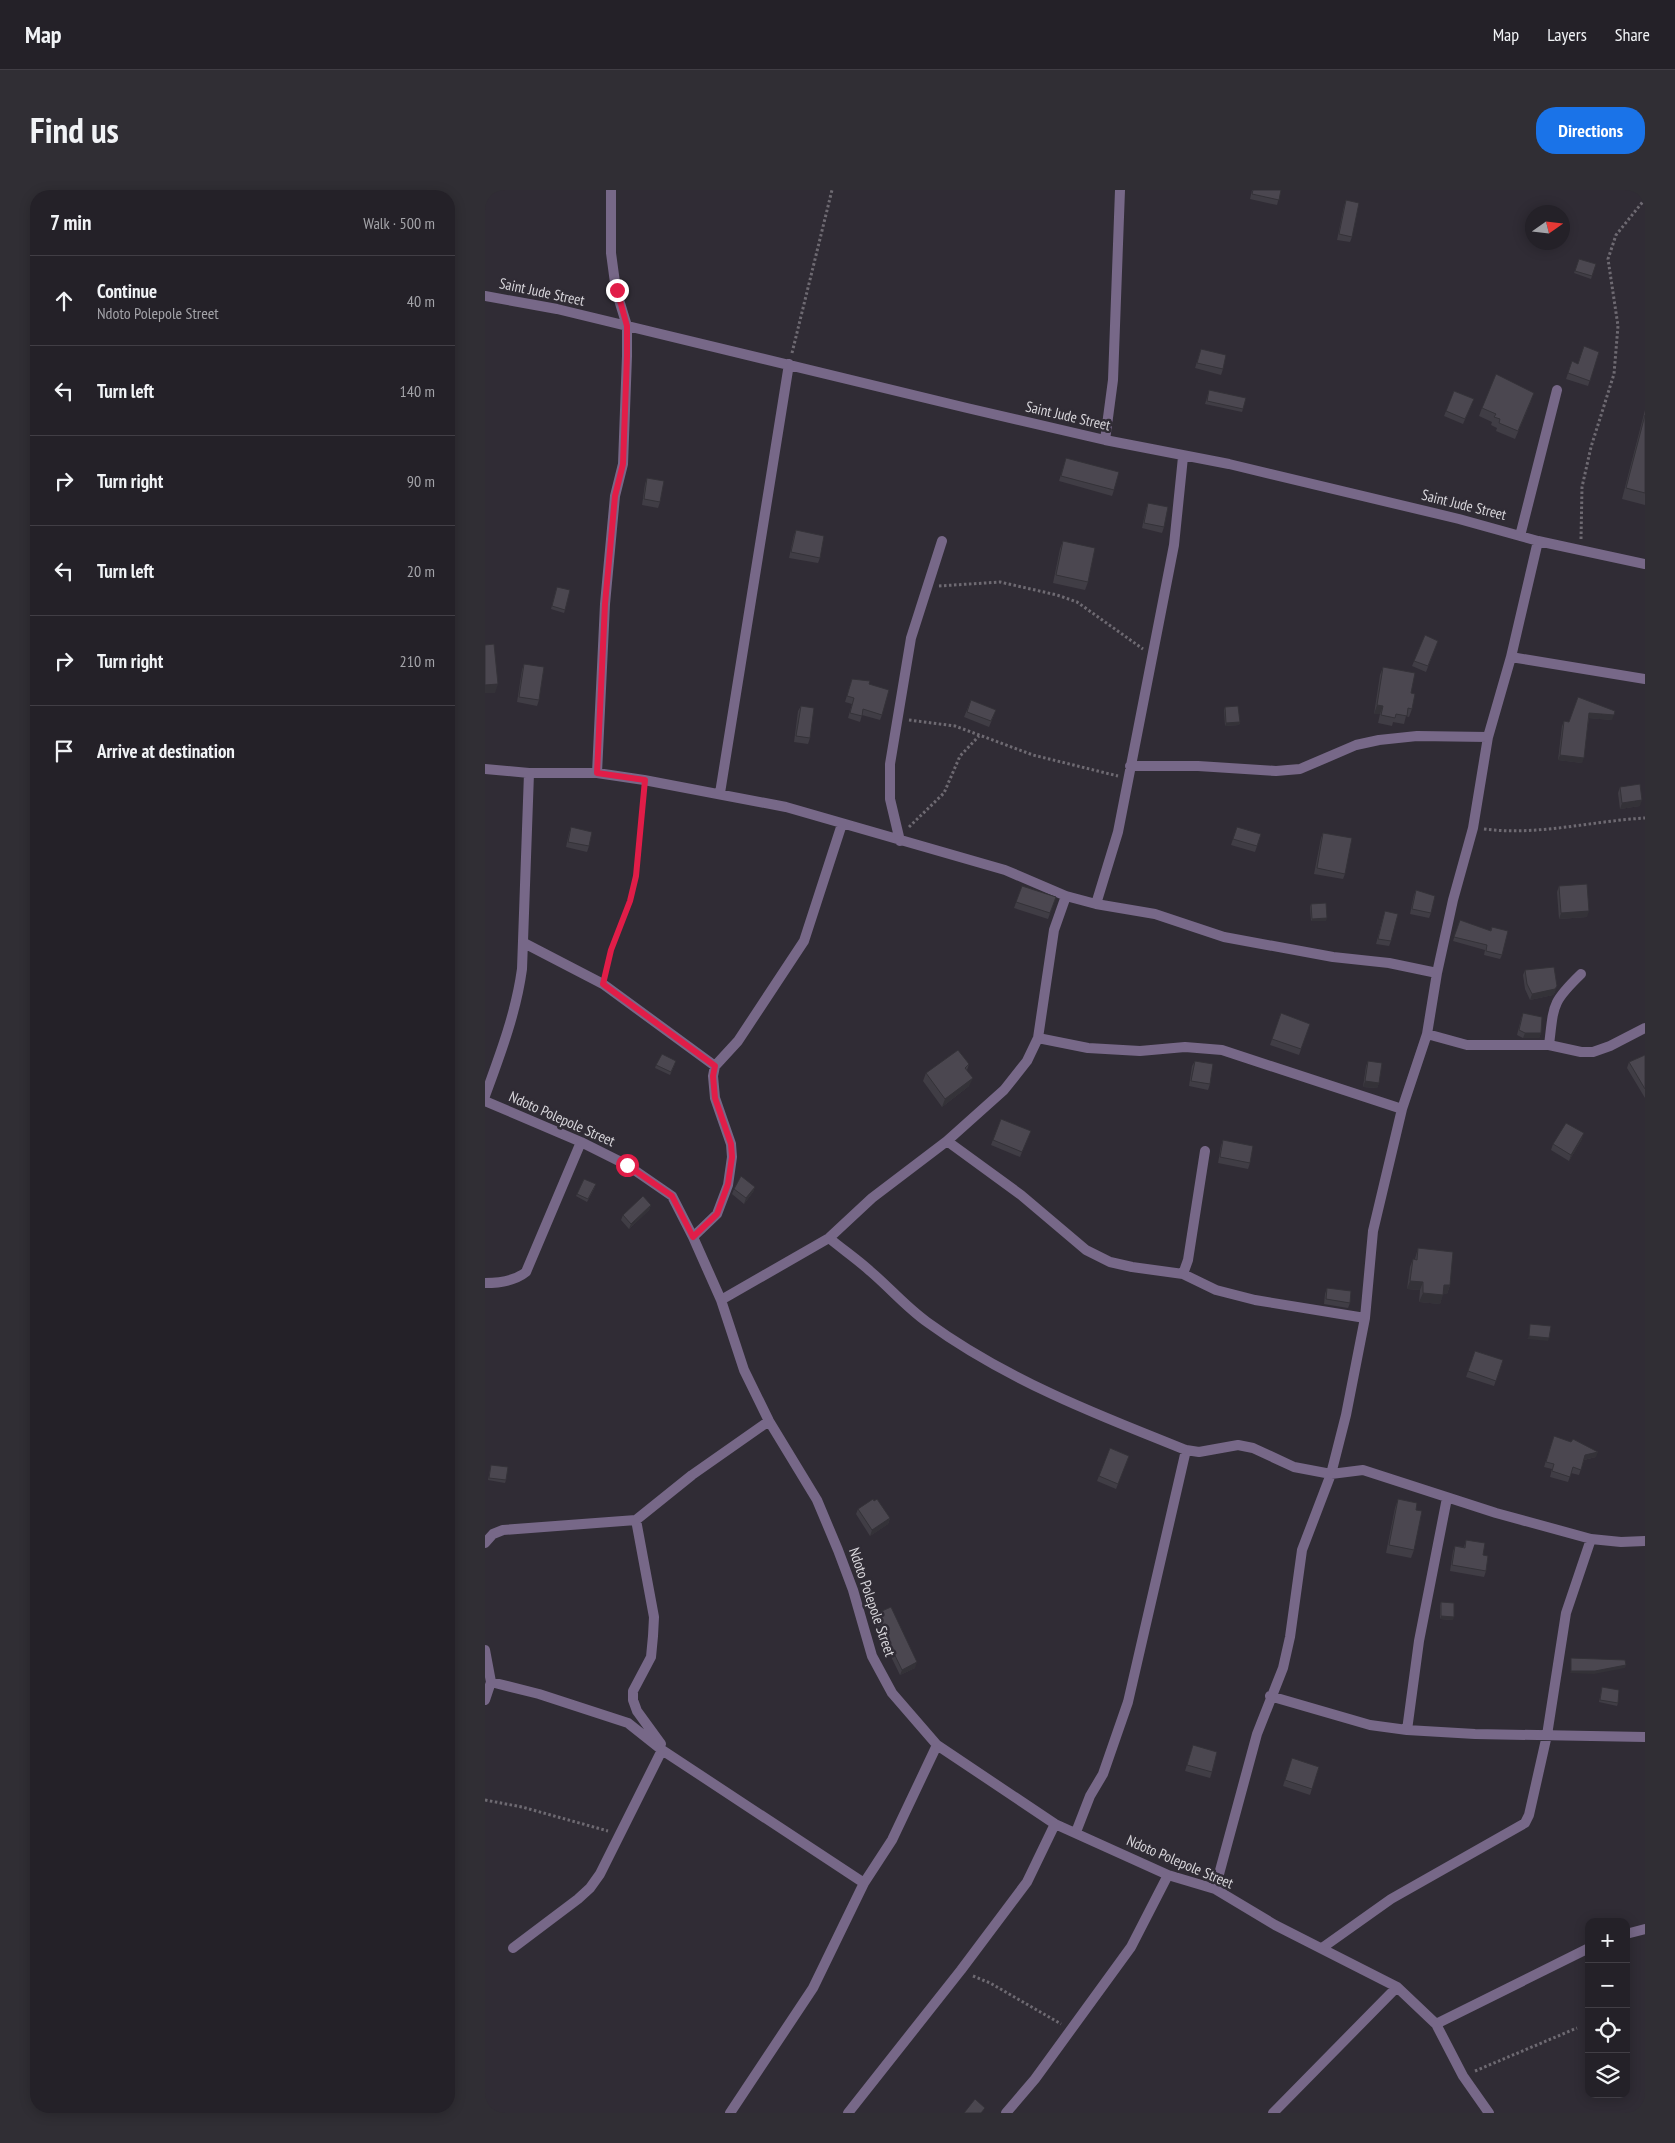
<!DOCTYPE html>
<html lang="en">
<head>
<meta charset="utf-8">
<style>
	:root { --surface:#242128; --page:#302e34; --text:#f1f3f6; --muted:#a3a3a8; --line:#413e45; --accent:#1a73e8 }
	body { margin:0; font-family:"PT Sans Narrow",sans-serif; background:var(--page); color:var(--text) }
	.controls { position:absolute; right:15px; bottom:15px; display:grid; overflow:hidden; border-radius:10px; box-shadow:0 2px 12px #0003 }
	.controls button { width:45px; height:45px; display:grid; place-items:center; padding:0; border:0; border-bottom:1px solid var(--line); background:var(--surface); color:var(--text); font:25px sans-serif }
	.compass { position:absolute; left:1040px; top:15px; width:45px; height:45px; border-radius:50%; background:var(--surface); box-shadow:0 2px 12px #0003; rotate:76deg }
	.stop { position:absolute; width:15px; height:15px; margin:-11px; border:4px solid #e11d48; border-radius:50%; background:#fff }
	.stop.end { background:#e11d48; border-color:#fff; box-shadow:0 1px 5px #0008 }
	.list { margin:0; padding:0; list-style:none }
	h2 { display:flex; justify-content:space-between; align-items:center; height:65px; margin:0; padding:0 20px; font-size:21px }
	h2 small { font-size:16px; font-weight:400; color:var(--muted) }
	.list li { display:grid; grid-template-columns:32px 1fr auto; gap:15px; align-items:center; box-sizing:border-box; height:90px; padding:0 20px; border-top:1px solid var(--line) }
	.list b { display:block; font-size:19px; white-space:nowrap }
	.list p { margin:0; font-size:16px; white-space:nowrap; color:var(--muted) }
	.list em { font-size:16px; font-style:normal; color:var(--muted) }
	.icon { flex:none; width:28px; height:28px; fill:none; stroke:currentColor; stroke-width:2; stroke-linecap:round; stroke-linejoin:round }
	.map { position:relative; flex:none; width:1160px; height:1923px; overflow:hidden; border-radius:20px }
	header { display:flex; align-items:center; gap:30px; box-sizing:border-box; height:70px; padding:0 25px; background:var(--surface); border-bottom:1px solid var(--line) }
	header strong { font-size:24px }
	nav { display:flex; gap:28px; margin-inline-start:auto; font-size:18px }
	.intro { display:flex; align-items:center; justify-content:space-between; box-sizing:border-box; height:120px; padding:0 30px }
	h1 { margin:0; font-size:35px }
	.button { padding:12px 22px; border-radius:20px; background:var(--accent); color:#fff; font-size:18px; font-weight:700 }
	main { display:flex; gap:30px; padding:0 30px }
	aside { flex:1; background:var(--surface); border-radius:20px; box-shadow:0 2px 12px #0003 }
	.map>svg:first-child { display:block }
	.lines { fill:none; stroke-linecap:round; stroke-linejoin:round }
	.path { stroke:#6e6a72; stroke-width:3; stroke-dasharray:2.5 2.5; stroke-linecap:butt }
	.minor { stroke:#776888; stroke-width:10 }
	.wall { fill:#403d45 }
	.shaded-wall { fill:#343238 }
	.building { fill:#4b4750; stroke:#343238 }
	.route { stroke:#e11d48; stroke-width:6 }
	.labels { text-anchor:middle; stroke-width:5; stroke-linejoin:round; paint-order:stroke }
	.street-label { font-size:15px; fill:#d8d6db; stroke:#302c35 }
</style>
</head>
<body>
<header>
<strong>Map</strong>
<nav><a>Map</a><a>Layers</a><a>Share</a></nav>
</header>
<div class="intro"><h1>Find us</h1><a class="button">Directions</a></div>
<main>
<aside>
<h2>7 min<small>Walk · 500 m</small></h2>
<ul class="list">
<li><svg class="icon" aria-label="ahead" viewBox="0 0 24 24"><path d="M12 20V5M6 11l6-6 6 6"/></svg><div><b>Continue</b><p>Ndoto Polepole Street</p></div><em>40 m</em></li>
<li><svg class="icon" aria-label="left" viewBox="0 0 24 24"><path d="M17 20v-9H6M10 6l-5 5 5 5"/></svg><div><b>Turn left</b></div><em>140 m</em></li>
<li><svg class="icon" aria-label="right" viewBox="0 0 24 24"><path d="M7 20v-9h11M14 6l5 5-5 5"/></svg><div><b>Turn right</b></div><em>90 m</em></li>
<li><svg class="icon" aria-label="left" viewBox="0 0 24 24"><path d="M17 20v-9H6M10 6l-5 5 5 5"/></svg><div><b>Turn left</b></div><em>20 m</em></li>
<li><svg class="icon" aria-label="right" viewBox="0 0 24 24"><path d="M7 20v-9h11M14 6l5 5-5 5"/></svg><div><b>Turn right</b></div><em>210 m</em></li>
<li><svg class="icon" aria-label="arrive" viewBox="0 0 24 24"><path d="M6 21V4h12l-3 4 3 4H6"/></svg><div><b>Arrive at destination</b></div></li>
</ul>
</aside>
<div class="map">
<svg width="1160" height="1923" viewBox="0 0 1160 1923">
	<rect width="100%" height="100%" fill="#302c35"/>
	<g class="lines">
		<path class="path" d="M307 163 347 0
			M1096 349 1097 297 1106 257 1129 184 1133 136 1123 69 1131 45 1160 9
			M454 396 515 392 572 405 592 412 658 459
			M424 530 470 536 548 565 633 586
			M424 637 459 603 475 566 494 546
			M999 639C1052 646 1107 631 1160 628
			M121 781C126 757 137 735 145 712 156 677 155 637 159 600
			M0 1610 37 1617 123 1641
			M488 1786 505 1793 576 1834
			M990 1881 1092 1838"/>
		<path class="minor" d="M0 106 72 119 482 218 620 250 744 274 974 329 1053 351 1160 374
			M620 250 628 190 635 0
			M1035 346 1072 200
			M1026 467 1160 489
			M645 576H713L791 581 815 579 871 555 894 550 932 546 1003 547
			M0 579 44 583H112L159 590 301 617 520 680 581 706 611 714 670 724 739 747 848 767 904 773 952 783
			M112 583 120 414 130 306 138 274 142 166V136L131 100 126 63V0
			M235 603 304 174
			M415 651 405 609V574L426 448 457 351
			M611 714 633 642 689 355 698 267
			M39 753 118 794 230 876
			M942 844 982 855H1064L1096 862H1108L1125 856 1160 838
			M553 848 603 858 655 861 700 857 737 860 917 919
			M1064 855C1069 815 1066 813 1096 784
			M0 906C15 865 31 823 37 779L44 583
			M0 911 96 952 142 975 187 1006 208 1047 236 1110 259 1180 284 1231 332 1310 353 1360 368 1400 387 1466 407 1503 452 1555 570 1634 683 1685 730 1699 790 1735 912 1797 951 1834 978 1886 1004 1923
			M462 951 536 1005 601 1060 625 1072 647 1077 698 1084 731 1100 770 1110 880 1128
			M208 1047 232 1024 243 995 247 967 246 954 230 908 228 886 230 876 253 851 319 751 357 634
			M344 1048C357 1059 372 1069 385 1081 405 1098 421 1117 442 1132 520 1189 612 1225 701 1260L714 1262 753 1255 768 1258 809 1277 846 1284 878 1280 1011 1323 1106 1349 1136 1352 1160 1351
			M698 1084 703 1070 720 961
			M0 1093C14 1093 30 1091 41 1082L96 952
			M236 1110 344 1048 387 1008 462 951 519 900 542 871 553 848 569 740 581 706
			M151 1330 169 1427 168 1446 166 1467 148 1501V1510L152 1521 176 1554
			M0 1353 8 1344 18 1340 151 1330 207 1285 284 1231
			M0 1460 6 1492 0 1510
			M6 1492 54 1504 143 1533 177 1560 379 1693
			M785 1506 885 1535 922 1540 990 1544 1160 1547
			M922 1540 934 1451 962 1308
			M591 1642 605 1606 618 1584 643 1512 701 1260
			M730 1699 772 1544 798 1478 805 1447 817 1360 846 1284 861 1225 880 1128 888 1041 917 919 942 844 952 783 968 710 988 638 1003 547 1026 467 1053 351
			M1141 1744 1160 1739
			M28 1758 93 1709 105 1698 115 1684 177 1560
			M837 1758 906 1709 1040 1633 1044 1625 1062 1545 1081 1423 1106 1349
			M951 1834 1104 1758
			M245 1923 328 1798 379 1693 407 1650 452 1555
			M363 1923 476 1780 542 1692 570 1634
			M521 1923 550 1889 646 1757 683 1685
			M788 1923 912 1797"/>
	</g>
	<path class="wall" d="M767 0H796L792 15 765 9Z
		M861 10 867 47 865 52 852 50 859 16Z
		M1094 69 1111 74 1106 89 1089 83Z
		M716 159 738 179 736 185 710 178Z
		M1114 162 1103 196 1081 189 1087 171 1093 174Z
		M724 200 758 219 757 222 720 214Z
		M969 201 989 209 978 234 959 226Z
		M1046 211 1030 249 1011 241 1012 238 1006 235 1007 232 994 226 997 218Z
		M1160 220V315L1137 309Z
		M581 268 629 300 627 306 574 291Z
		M162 288 175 312 173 318 157 315 160 294Z
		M663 313 679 337 677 343 657 338 661 319Z
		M311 340 335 368 333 373 304 368 309 345Z
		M578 351 603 392 600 400 568 393 575 359Z
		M71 400 80 420 79 423 66 419Z
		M940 445 953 451 941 482 927 476Z
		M39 474 54 510 52 516 32 512 37 480Z
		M898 477 926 503 927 519 924 527 921 526 919 534 908 532 907 536 893 533 895 524H889L895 485Z
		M367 489 384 494 397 525 395 530 377 525 375 532 363 528 367 514 360 512Z
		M1093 507 1127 530 1104 528 1097 573 1073 570 1077 536 1079 531 1084 532Z
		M486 510 511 520 504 537 479 527Z
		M316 516 325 548 323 554 309 552 313 521Z
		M740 517 755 532 754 535 740 536 739 520Z
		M1135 597 1155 616 1135 619 1133 603Z
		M86 637 104 656 102 662 81 657 84 643Z
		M752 637 772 656 770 662 746 655Z
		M838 643 860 684 858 689 829 684 836 648Z
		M537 696 571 707 563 729 529 718Z
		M1074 696 1102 727 1074 729 1072 702Z
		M931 700 946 723 944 728 925 724 929 705Z
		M826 714 841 731H826L825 717Z
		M900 721 906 751 904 756 891 754Z
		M975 730 1005 741 1007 737 1017 765 1015 769 999 765 1000 760 968 751Z
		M1040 780 1070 802 1068 805 1045 810 1040 799 1038 785Z
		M796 823 825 834 814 865 785 855Z
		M1038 823 1056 843 1054 848H1038L1032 845 1036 829Z
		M1160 865V908L1142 878 1144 872Z
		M710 871 725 894 723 900 704 896 707 876Z
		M883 871 894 893 892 898 878 897 881 876Z
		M190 874 185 885 170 878 171 875Z
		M484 874 482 880 484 896 457 917 438 891 441 883Z
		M516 929 546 941 535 967 506 955Z
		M1097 949 1084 971 1066 960 1068 954Z
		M738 950 765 973 763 979 733 973 736 956Z
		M110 997 102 1012 91 1006 92 1004Z
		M270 997 268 1002 259 1014 247 1004 249 999Z
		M166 1015 164 1020 144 1039 136 1030 138 1025Z
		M933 1058 965 1095 962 1104 958 1103 955 1114 934 1112 935 1100 922 1099 925 1077 928 1069H930Z
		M842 1098 865 1113 863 1118 839 1114 840 1104Z
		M990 1161 1018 1170 1009 1196 981 1187Z
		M1069 1246 1111 1267 1099 1270 1094 1285 1086 1283 1083 1292 1065 1287 1067 1279 1059 1277Z
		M625 1258 644 1266 631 1299 612 1291Z
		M6 1275 21 1290 20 1293 3 1290Z
		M913 1309 931 1320 929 1360 926 1368 901 1363 910 1318Z
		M373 1319 405 1328 403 1334 385 1346 371 1324Z
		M981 1350 998 1365 1001 1381 999 1387 965 1381 968 1361 970 1356 979 1357Z
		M956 1412 968 1430 955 1429V1415Z
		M390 1424 430 1478 415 1485 388 1430Z
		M1117 1497 1133 1513 1132 1516 1114 1512Z
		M708 1555 727 1582 725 1588 700 1581Z
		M807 1568 834 1577 825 1605 798 1596Z"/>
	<path class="shaded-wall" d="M13 494 10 503H0V495Z
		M892 515 898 516 895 524H889Z
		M1104 523 1129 525 1127 530 1102 528Z
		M755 532 754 535 740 536 741 533Z
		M1075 565 1099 568 1097 573 1073 570Z
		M1157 610 1155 616 1135 619 1137 613Z
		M1104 721 1102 727 1074 729 1076 723Z
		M842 728 841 731H826L827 729Z
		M1072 796 1070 802 1068 805 1045 810 1047 804Z
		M1040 843H1056L1054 848H1038Z
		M488 888 484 896 457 917 460 909Z
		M880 891 894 893 892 898 878 897Z
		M1099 943 1097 949 1084 971 1086 965Z
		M270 997 268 1002 259 1014 261 1008Z
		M166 1015 164 1020 144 1039 146 1034Z
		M925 1091 938 1092 935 1100 922 1099Z
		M959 1095H965L962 1104 956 1103Z
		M938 1103 958 1105 955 1114 934 1112Z
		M1044 1146 1064 1148 1063 1151 1042 1149Z
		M1113 1262 1111 1267 1098 1270 1100 1265Z
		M405 1328 403 1334 385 1346 387 1340Z
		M956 1426 969 1427 968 1430 955 1429Z
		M432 1472 430 1478 415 1485 417 1480Z
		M1141 1475 1140 1478 1109 1484 1085 1483 1086 1481Z"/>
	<path class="building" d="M768 0H796L794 10 767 4Z
		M861 10 874 13 867 47 854 44Z
		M1094 69 1111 74 1107 86 1090 81Z
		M1099 156 1114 162 1105 191 1083 183 1087 171 1093 174Z
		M716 159 741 165 738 179 712 173Z
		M1011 184 1049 203 1033 241 1014 233 1015 229 1009 227 1011 224 997 218Z
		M724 200 761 208 758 219 722 211Z
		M969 201 989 209 980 229 961 221Z
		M1160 225V303L1141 298Z
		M581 268 634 282 629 300 576 286Z
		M162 288 179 291 175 312 159 309Z
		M663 313 683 317 679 337 659 333Z
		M311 340 339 346 335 368 306 362Z
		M578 351 610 358 603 392 571 385Z
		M72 397 85 400 80 420 67 416Z
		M940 445 953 451 943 476 929 471Z
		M9 454 13 494 0 495V455Z
		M39 474 59 477 54 510 34 507Z
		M898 477 930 483 926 503 930 504 927 519 923 518 922 526 911 524 910 528 896 525 898 516 892 515Z
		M367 489 385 491 384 494 404 500 397 525 378 519 377 526 365 523 369 508 362 506Z
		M1093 507 1130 521 1129 525 1104 523 1099 568 1075 565 1079 531 1084 532Z
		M486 510 511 520 506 531 482 522Z
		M316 516 329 518 325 548 311 546Z
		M753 516 755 532 741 533 740 517Z
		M1155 594 1157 610 1137 613 1135 597Z
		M86 637 107 642 104 656 83 652Z
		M752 637 776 644 772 656 748 649Z
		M838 643 867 648 860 684 832 678Z
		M1102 694 1104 721 1076 723 1074 696Z
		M537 696 571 707 565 723 531 712Z
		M931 700 950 706 946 723 927 719Z
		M841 713 842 728 827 729 826 714Z
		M900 721 913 724 906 751 893 749Z
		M975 730 1006 741 1007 737 1023 741 1017 765 1001 761 1002 755 969 747Z
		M1069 777 1072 796 1070 799 1047 804 1042 794 1040 780Z
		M796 823 825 834 816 859 787 849Z
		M1038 823 1057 827 1056 843H1040L1034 840Z
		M473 860 484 874 480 878 488 888 460 909 441 883Z
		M177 864 191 871 186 882 171 875Z
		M1160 865V899L1144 872Z
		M710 871 728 874 725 894 706 891Z
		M883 871 897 873 894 893 880 891Z
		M516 929 546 941 537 962 508 950Z
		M1081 933 1099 943 1086 965 1068 954Z
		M738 950 768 956 765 973 735 967Z
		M256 986 270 997 261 1008 249 999Z
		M99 989 111 994 103 1009 92 1004Z
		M158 1006 166 1015 146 1034 138 1025Z
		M933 1058 968 1062 965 1095H959L958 1105 938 1103V1092L925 1091 928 1069 932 1070Z
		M842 1098 866 1101 865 1113 841 1109Z
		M1045 1134 1066 1136 1064 1148 1044 1146Z
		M990 1161 1018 1170 1011 1191 983 1181Z
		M1069 1246 1086 1252 1088 1249 1113 1262 1100 1265 1096 1280 1088 1277 1085 1287 1067 1281 1069 1274 1061 1272Z
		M625 1258 644 1266 633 1294 614 1286Z
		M6 1275 23 1277 21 1290 4 1288Z
		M388 1309 389 1311 392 1309 405 1328 387 1340 373 1319Z
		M913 1309 932 1313 931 1320 937 1321 929 1360 904 1355Z
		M981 1350 1000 1353 998 1365 1003 1366 1001 1381 967 1375 970 1356 980 1358Z
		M956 1412 969 1413V1427L956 1426Z
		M406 1417 432 1472 417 1480 390 1424Z
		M1086 1468 1140 1470 1141 1475 1110 1481H1086Z
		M1117 1497 1134 1500 1133 1513 1115 1510Z
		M708 1555 732 1562 727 1582 702 1575Z
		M807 1568 834 1577 827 1599 800 1590Z
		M490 1909 500 1918 496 1923H479Z"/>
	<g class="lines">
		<path class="route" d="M132 100 142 136V166L138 274 130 306 120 414 112 583 160 590 151 686 145 711 126 760 118 794 230 876 228 886 230 908 246 954 247 967 243 994 232 1024 208 1047 187 1006 142 975"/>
	</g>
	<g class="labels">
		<g class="street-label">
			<text transform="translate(57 102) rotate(12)" y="5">Saint Jude Street</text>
			<text transform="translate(583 226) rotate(13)" y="5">Saint Jude Street</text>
			<text transform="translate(979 315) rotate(14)" y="5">Saint Jude Street</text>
			<text transform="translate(77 929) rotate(24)" y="5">Ndoto Polepole Street</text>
			<text transform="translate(387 1412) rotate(71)" y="5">Ndoto Polepole Street</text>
			<text transform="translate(695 1672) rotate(23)" y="5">Ndoto Polepole Street</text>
		</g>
	</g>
</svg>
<div class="controls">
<button>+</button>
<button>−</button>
<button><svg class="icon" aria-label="locate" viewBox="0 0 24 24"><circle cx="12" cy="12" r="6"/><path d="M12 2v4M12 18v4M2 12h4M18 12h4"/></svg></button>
<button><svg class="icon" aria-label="layers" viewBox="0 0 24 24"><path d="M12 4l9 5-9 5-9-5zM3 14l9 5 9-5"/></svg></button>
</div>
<svg class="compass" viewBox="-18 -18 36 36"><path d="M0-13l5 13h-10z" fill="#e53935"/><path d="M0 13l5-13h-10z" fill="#a3a3a8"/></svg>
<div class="stop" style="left:142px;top:975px"></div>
<div class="stop end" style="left:132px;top:100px"></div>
</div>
</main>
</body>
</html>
